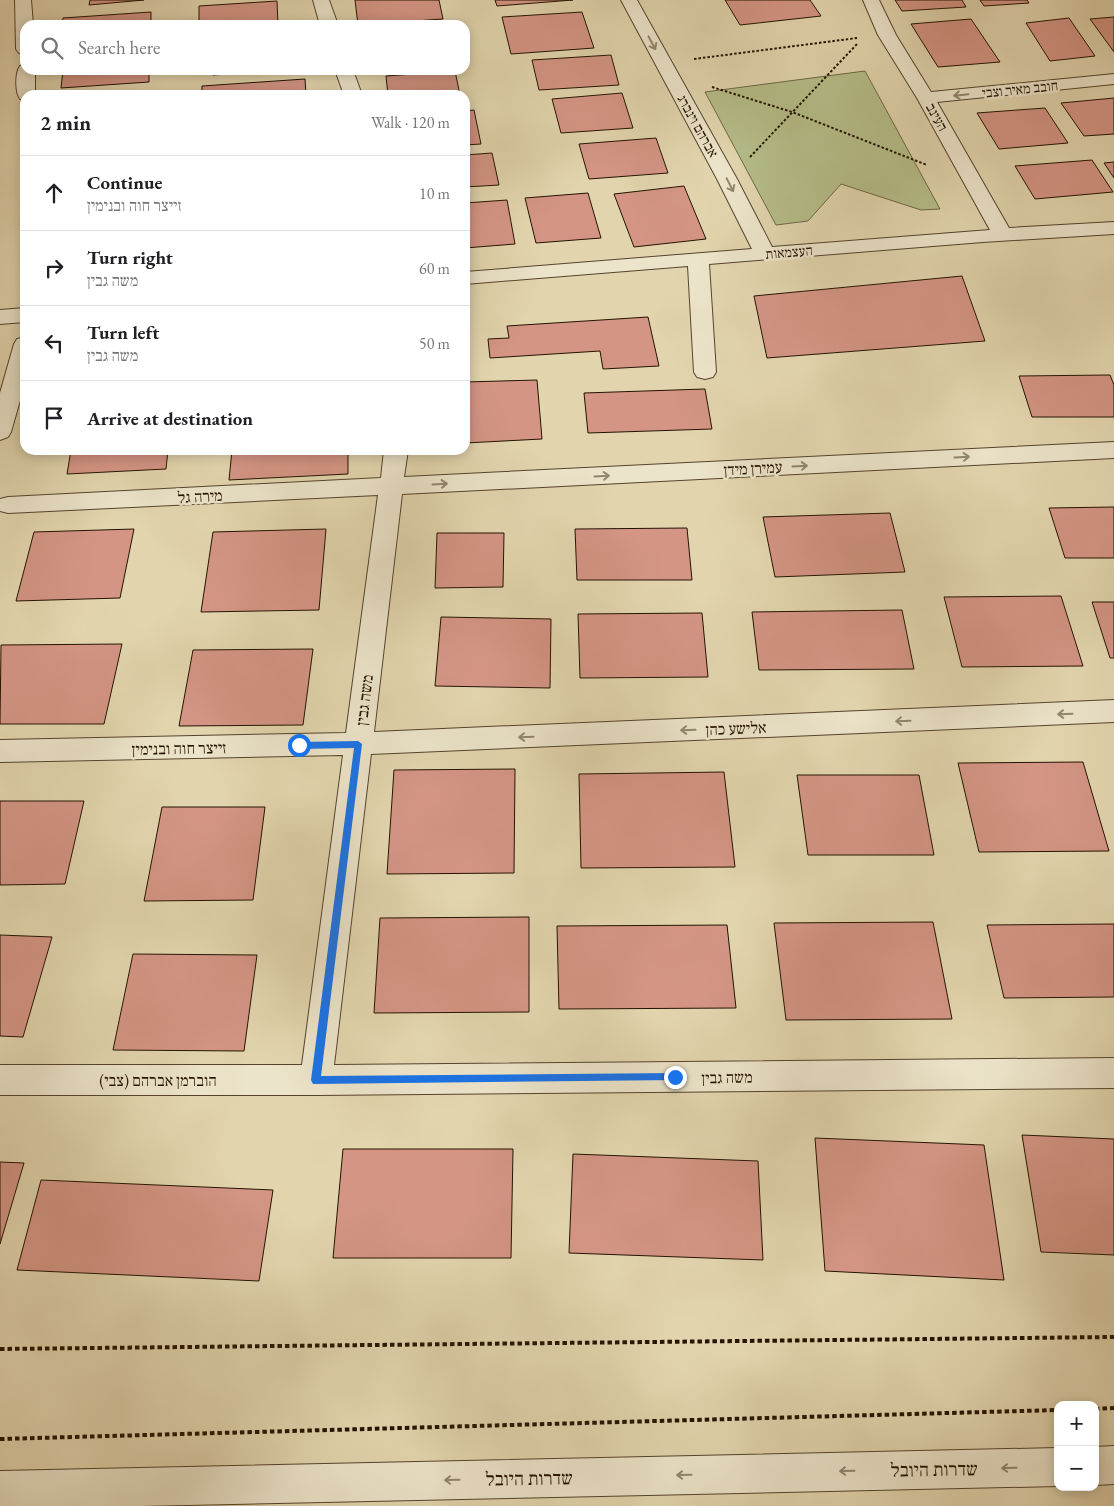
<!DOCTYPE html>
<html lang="en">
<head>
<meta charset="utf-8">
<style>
	:root { --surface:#fff; --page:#f2f2f2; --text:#202124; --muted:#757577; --line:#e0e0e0 }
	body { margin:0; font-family:"EB Garamond","Frank Ruhl Libre",serif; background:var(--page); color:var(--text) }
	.controls { position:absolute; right:15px; bottom:15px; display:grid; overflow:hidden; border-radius:10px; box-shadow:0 2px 12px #0003 }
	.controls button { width:45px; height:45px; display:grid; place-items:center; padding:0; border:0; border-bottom:1px solid var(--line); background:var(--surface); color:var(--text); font:25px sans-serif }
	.stop { position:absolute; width:15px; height:15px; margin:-11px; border:4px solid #1a73e8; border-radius:50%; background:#fff }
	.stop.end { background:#1a73e8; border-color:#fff; box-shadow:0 1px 5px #0008 }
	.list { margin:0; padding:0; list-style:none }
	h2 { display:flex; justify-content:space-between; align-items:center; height:65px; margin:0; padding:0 20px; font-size:21px }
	h2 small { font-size:16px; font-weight:400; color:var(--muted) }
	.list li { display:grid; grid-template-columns:32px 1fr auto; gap:15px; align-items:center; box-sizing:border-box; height:75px; padding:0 20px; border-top:1px solid var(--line) }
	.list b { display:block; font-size:19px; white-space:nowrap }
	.list p { margin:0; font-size:16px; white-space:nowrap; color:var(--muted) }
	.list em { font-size:16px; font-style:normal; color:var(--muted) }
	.icon { flex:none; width:28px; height:28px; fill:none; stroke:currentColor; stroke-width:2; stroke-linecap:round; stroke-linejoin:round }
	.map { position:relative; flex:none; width:1114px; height:1506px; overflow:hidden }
	.search { position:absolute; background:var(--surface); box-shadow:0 2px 12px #0003; left:20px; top:20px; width:450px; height:55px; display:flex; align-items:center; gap:12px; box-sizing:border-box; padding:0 18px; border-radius:15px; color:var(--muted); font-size:19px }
	.panel { position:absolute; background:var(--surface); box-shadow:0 2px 12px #0003; left:20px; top:90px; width:450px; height:365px; border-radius:15px }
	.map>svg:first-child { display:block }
	.green { fill:#b5bd89; stroke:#6c6844 }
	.building { fill:#d49585; stroke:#241300 }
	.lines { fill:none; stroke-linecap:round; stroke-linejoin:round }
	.minor-casing { stroke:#54442c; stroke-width:2 }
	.path-far1 { stroke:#241300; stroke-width:2; stroke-dasharray:2.5 2; stroke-linecap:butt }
	.path { stroke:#241300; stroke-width:4; stroke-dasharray:4.5 3; stroke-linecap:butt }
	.minor { fill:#ece4ca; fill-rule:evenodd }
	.oneway { stroke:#92866f }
	.route { fill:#1a73e8 }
	.labels { text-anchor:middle; stroke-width:5; stroke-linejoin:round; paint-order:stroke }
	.far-street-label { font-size:14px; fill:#241300; stroke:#ece4ca }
	.street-label { font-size:16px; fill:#241300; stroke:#ece4ca }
	.near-street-label { font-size:19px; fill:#241300; stroke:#ece4ca }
</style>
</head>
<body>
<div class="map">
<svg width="1114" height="1506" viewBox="0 0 1114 1506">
	<rect width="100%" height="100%" fill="#e2d5ae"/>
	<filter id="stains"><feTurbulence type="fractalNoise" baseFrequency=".004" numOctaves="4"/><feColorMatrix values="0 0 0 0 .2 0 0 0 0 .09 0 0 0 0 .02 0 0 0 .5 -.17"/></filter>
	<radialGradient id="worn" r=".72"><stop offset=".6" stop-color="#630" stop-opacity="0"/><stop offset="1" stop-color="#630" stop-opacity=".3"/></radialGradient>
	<path class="green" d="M865 71 940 209 921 210 841 184 808 221 776 225 705 92Z"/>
	<path class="building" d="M90 0H144L89 5Z
		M355 0H439L443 19 358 25Z
		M495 0H573L497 6Z
		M725 0H810L821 16 740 25Z
		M895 0H962L966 7 902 11Z
		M980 0H1027L1029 3 984 6Z
		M277 1 278 25H199V6Z
		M151 12V25H62L63 18Z
		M582 12 594 48 511 54 502 17Z
		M1114 17V52L1090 19Z
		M1069 18 1095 56 1050 61 1026 23Z
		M971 19 1000 62 938 67 911 24Z
		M611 55 619 85 539 90 532 60Z
		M63 70H149V82L61 88Z
		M213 70H279L213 75Z
		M455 71 460 95H388L386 76Z
		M305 79 306 95H202V86Z
		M622 93 633 128 561 133 552 99Z
		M1114 98V134L1084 136 1061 103Z
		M1045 108 1068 143 999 149 977 113Z
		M474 110 481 144 465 145V111Z
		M656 138 668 173 589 179 579 144Z
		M492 153 499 185 465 187V155Z
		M1092 160 1113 192 1035 199 1015 166Z
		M1114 162V178L1104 163Z
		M684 186 706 239 634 247 614 194Z
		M588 193 601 238 536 243 525 198Z
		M507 200 515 244 465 248V203Z
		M962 276 985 341 767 358 754 296Z
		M648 317 659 366 603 369 600 351 490 358 488 339 509 338 507 326Z
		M1110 375 1114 385V417H1032L1019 376Z
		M537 380 542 439 465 443V382Z
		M705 389 712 429 588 433 584 393Z
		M71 450H168L166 469 67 474Z
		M232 450H348V474L229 480Z
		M1114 507V558H1065L1049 508Z
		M890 513 905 572 775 577 763 517Z
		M687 528 692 580H577L575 529Z
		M134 529 120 598 16 601 34 532Z
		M326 529 319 610 201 612 213 532Z
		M437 533H504L503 587 435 588Z
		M1061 596 1083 666 962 667 944 597Z
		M1092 602H1114V658H1110Z
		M902 610 914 669 759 670 752 612Z
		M702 613 708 677 580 678 578 614Z
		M441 617 551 619 550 688 435 686Z
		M122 644 104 724H0L1 645Z
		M313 649 303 725 179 726 193 650Z
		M1083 762 1109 851 979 852 958 763Z
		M515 769 514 873 387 874 394 770Z
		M724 772 735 867 581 868 579 774Z
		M797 775H919L934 855H808Z
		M0 801H84L65 884 0 885Z
		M162 807H265L253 900 144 901Z
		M529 917V1012L374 1013 380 918Z
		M933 922 952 1019 786 1020 774 923Z
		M1114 924V997L1004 998 987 925Z
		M727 925 736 1008 559 1009 557 926Z
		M0 935 52 937 23 1037 0 1036Z
		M133 954 257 955 244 1051 113 1050Z
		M1022 1135 1114 1139V1255L1041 1252Z
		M815 1138 984 1145 1004 1280 825 1271Z
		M343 1149H513L511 1258H333Z
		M573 1154 758 1161 763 1260 569 1253Z
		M0 1162 24 1163 0 1244Z
		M41 1180 273 1190 259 1281 17 1270Z"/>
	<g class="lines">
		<defs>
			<path id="minor" d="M15 0H31L33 25H25V54L19 53 16 49Z
				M313 0H329L338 25H320Z
				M621 0H637L737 179 772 247 990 230 917 98 878 35 863 0H879L896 35 931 92 1114 74V84L937 102 1009 228 1114 222V234L983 242 709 264 716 372 713 377 705 379 697 377 694 372 688 266 465 284V272L752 249 717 179Z
				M25 65V70H35V95H25V100L20 99C15 92 15 73 20 66Z
				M335 70H353L362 95H344Z
				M25 308V322L0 324V310Z
				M25 337V383L11 432 8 437 0 440V393L14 344 17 339Z
				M1114 442V458L402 494 374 732 1114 700V722L371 754 334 1065 1114 1058V1088L316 1095H0V1065H302L343 755 0 762V740L346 733 378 495 8 513 0 511V499L8 497 381 478 384 450H408L404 477Z
				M1114 1446V1484L1095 1485V1447Z
				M1058 1448V1486L140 1506H0V1471Z"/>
		</defs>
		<use href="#minor" class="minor-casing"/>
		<path class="path-far1" d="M694 59 857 38
			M712 87 792 112 927 165
			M750 157 858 43"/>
		<path class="path" d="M0 1349 1114 1337
			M1095 1409 1114 1408
			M0 1439 1058 1410"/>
		<use href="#minor" class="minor"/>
	</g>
	<defs><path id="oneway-shaft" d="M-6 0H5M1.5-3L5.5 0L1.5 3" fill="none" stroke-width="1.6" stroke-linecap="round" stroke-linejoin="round" transform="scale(1.25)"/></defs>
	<g class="oneway">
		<use href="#oneway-shaft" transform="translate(652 43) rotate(62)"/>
		<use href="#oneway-shaft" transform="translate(961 95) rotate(174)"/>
		<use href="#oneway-shaft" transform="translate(730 185) rotate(63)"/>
		<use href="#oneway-shaft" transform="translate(962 457) rotate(-3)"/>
		<use href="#oneway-shaft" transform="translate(800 466) rotate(-3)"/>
		<use href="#oneway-shaft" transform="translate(602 476) rotate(-3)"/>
		<use href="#oneway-shaft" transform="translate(440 484) rotate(-3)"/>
		<use href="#oneway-shaft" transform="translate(1065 714) rotate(178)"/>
		<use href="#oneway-shaft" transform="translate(903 721) rotate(178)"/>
		<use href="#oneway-shaft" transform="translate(688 730) rotate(178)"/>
		<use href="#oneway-shaft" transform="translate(526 737) rotate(178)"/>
		<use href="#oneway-shaft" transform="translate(1009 1468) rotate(179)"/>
		<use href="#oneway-shaft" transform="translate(847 1471) rotate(179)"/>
		<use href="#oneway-shaft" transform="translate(684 1475) rotate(179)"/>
		<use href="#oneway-shaft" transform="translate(452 1480) rotate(179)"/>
	</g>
	<path class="route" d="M358 741 362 744 321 1076 675 1073 678 1074V1080L313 1084 311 1080 354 748 299 749 295 745 299 742Z"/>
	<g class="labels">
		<g class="far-street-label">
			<text transform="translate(1020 89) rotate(-6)" y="5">חובב מאיר וצבי</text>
			<text transform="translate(937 117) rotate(61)" y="5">העינב</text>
			<text transform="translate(698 126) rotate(61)" y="5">אברהם וינברג</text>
			<text transform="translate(789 252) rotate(-5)" y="5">העצמאות</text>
		</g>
		<g class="street-label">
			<text transform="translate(753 468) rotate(-3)" y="6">עמירן מידן</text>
			<text transform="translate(200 496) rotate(-3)" y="6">מירה גל</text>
			<text transform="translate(364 700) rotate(-83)" y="6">משה גבין</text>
			<text transform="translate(736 728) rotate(-2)" y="6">אלישע כהן</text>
			<text transform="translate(179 748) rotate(-1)" y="6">זייצר חוה ובנימין</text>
			<text transform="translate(727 1077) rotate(-1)" y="6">משה גבין</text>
			<text x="158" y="1086">הוברמן אברהם (צבי)</text>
		</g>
		<g class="near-street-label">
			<text transform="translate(934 1469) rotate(-1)" y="7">שדרות היובל</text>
			<text transform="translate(529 1478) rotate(-1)" y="7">שדרות היובל</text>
		</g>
	</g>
	<rect width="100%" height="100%" filter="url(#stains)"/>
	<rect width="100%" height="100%" fill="url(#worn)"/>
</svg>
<div class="controls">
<button>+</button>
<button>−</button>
</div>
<div class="stop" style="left:299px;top:745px"></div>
<div class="stop end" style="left:675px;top:1077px"></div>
<div class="search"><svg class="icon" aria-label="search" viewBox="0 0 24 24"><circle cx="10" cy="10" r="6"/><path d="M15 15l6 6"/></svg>Search here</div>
<section class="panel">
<h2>2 min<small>Walk · 120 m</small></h2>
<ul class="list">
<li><svg class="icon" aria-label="ahead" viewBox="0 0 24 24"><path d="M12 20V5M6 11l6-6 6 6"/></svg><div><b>Continue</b><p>זייצר חוה ובנימין</p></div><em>10 m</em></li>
<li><svg class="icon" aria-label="right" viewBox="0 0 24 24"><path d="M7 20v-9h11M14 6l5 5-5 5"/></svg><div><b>Turn right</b><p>משה גבין</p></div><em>60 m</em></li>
<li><svg class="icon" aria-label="left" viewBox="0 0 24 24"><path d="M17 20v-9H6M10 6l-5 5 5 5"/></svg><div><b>Turn left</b><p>משה גבין</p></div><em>50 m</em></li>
<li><svg class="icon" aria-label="arrive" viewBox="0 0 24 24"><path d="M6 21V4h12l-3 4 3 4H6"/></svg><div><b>Arrive at destination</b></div></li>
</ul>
</section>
</div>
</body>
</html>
